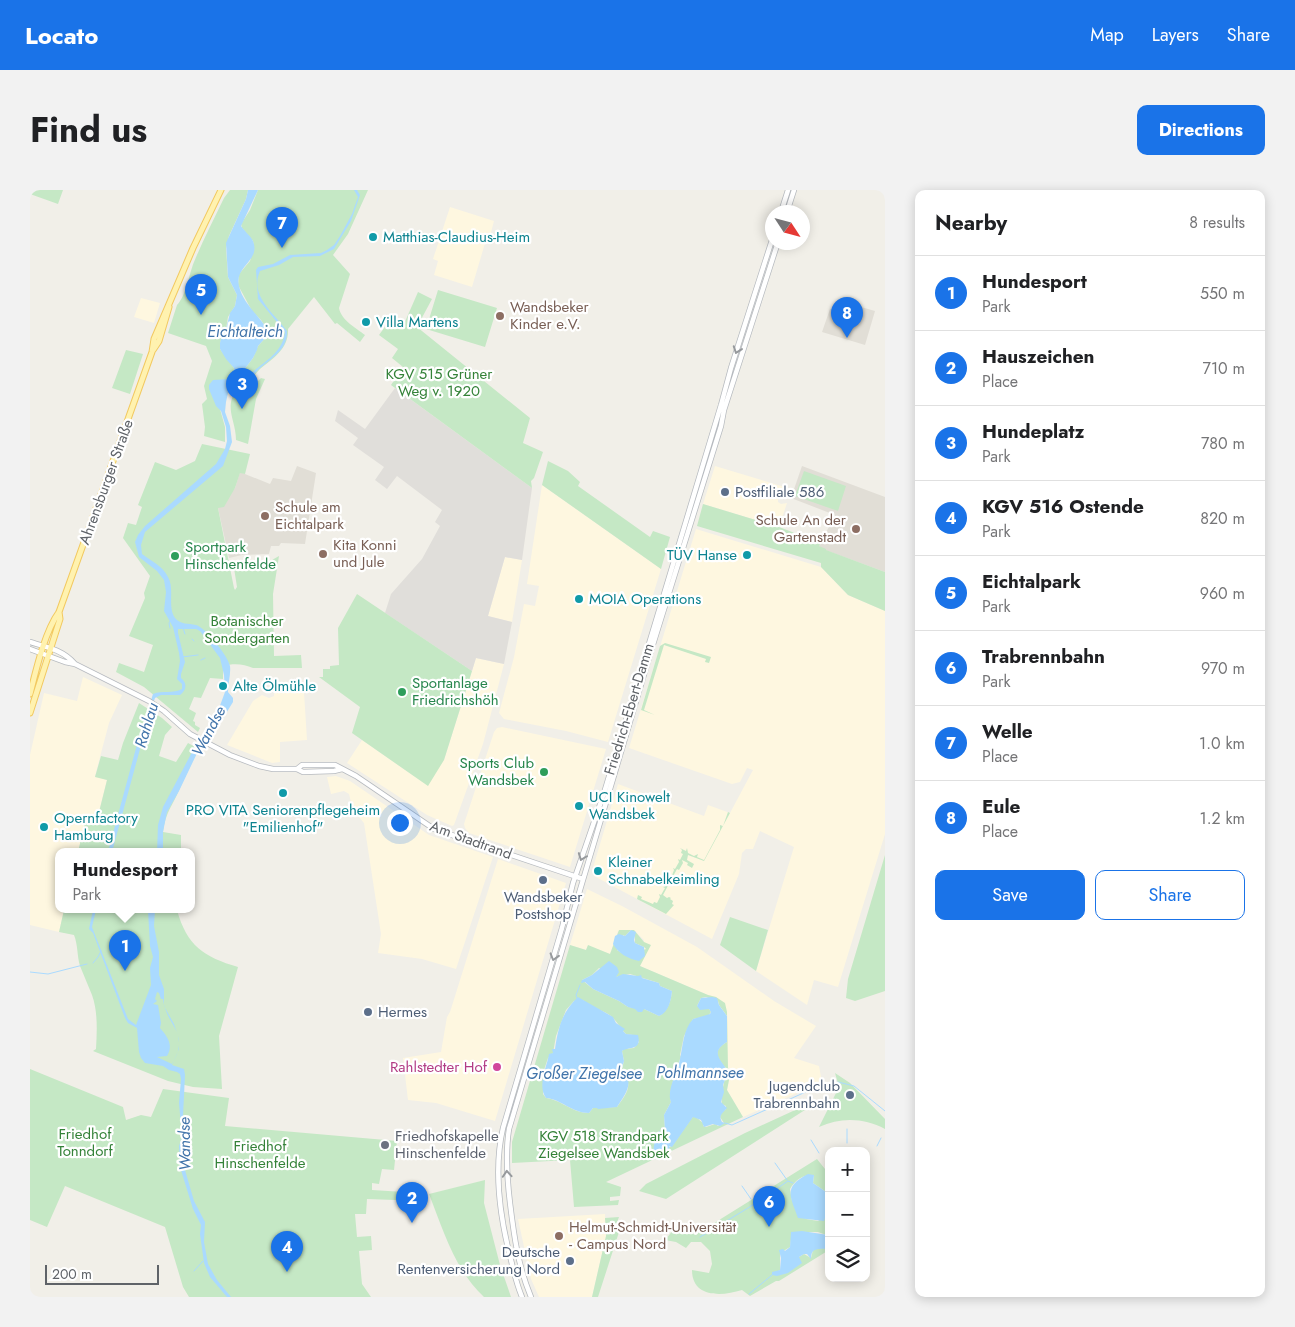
<!DOCTYPE html>
<html lang="en">
<head>
<meta charset="utf-8">
<style>
	:root { --surface:#fff; --page:#f2f2f2; --text:#202124; --muted:#757577; --line:#e0e0e0; --accent:#1a73e8 }
	body { margin:0; font-family:Jost,sans-serif; background:var(--page); color:var(--text) }
	.controls { position:absolute; right:15px; bottom:15px; display:grid; overflow:hidden; border-radius:10px; box-shadow:0 2px 12px #0003 }
	.controls button { width:45px; height:45px; display:grid; place-items:center; padding:0; border:0; border-bottom:1px solid var(--line); background:var(--surface); color:var(--text); font:25px sans-serif }
	.compass { position:absolute; left:735px; top:15px; width:45px; height:45px; border-radius:50%; background:var(--surface); box-shadow:0 2px 12px #0003; rotate:126deg }
	.scale { position:absolute; left:15px; bottom:12px; width:114px; box-sizing:border-box; padding-left:5px; border:2px solid #5f6368; border-top:0; font-size:14px; line-height:18px; white-space:nowrap; color:#5f6368; -webkit-text-stroke:4px #fff; paint-order:stroke }
	.you { position:absolute; left:369px; top:632px; width:18px; height:18px; margin:-12px; border:4px solid #fff; border-radius:50%; background:#1a73e8; box-shadow:0 0 0 8px #1a73e833 }
	.badge { display:grid; place-items:center; width:32px; height:32px; border-radius:50%; background:var(--accent); color:#fff; font-size:16px; font-weight:700 }
	.pin { position:absolute; translate:-50% -41px; filter:drop-shadow(0 1px 2px #0008) }
	.pin::after { content:''; position:absolute; top:26px; width:18px; height:15px; background:inherit; clip-path:polygon(0 0,100% 0,50% 100%) }
	.popup { position:absolute; left:25px; top:658px; width:140px; height:65px; box-sizing:border-box; display:grid; place-content:center; border-radius:10px; background:var(--surface); filter:drop-shadow(0 1px 4px #0005); font-size:16px; white-space:nowrap; color:var(--muted) }
	.popup b { font-size:19px; color:var(--text) }
	.popup::after { content:''; position:absolute; left:50%; top:100%; margin-left:-10px; border:10px solid transparent; border-top-color:var(--surface) }
	.list { margin:0; padding:0; list-style:none }
	h2 { display:flex; justify-content:space-between; align-items:center; height:65px; margin:0; padding:0 20px; font-size:21px }
	h2 small { font-size:16px; font-weight:400; color:var(--muted) }
	.list li { display:grid; grid-template-columns:32px 1fr auto; gap:15px; align-items:center; box-sizing:border-box; height:75px; padding:0 20px; border-top:1px solid var(--line) }
	.list b { display:block; font-size:19px; white-space:nowrap }
	.list p { margin:0; font-size:16px; white-space:nowrap; color:var(--muted) }
	.list em { font-size:16px; font-style:normal; color:var(--muted) }
	.actions { display:flex; gap:10px; padding:15px 20px }
	.actions a { flex:1; padding:11px 0; border:1px solid var(--accent); border-radius:10px; text-align:center; font-size:18px; color:var(--accent) }
	.actions .main { background:var(--accent); color:#fff }
	.icon { flex:none; width:28px; height:28px; fill:none; stroke:currentColor; stroke-width:2; stroke-linecap:round; stroke-linejoin:round }
	.map { position:relative; flex:none; width:855px; height:1107px; overflow:hidden; border-radius:10px }
	header { display:flex; align-items:center; gap:30px; box-sizing:border-box; height:70px; padding:0 25px; background:var(--accent); color:#fff }
	header strong { font-size:24px }
	nav { display:flex; gap:28px; margin-inline-start:auto; font-size:18px }
	.intro { display:flex; align-items:center; justify-content:space-between; box-sizing:border-box; height:120px; padding:0 30px }
	h1 { margin:0; font-size:35px }
	.button { padding:12px 22px; border-radius:10px; background:var(--accent); color:#fff; font-size:18px; font-weight:700 }
	main { display:flex; gap:30px; padding:0 30px }
	aside { flex:1; background:var(--surface); border-radius:10px; box-shadow:0 2px 12px #0003 }
	.map>svg:first-child { display:block }
	.commercial { fill:#fef7e0 }
	.industrial { fill:#e0deda }
	.education { fill:#e1ded6 }
	.green { fill:#c5e8c5; fill-rule:evenodd }
	.water { fill:#aadaff; fill-rule:evenodd }
	.lines { fill:none; stroke-linecap:round; stroke-linejoin:round }
	.stream { stroke:#aadaff; stroke-width:1 }
	.secondary-casing { stroke:#b6babf; stroke-width:6 }
	.primary-casing { stroke:#f2c960; stroke-width:7 }
	.secondary { stroke:#fff; stroke-width:4.5 }
	.primary { stroke:#fff2af; stroke-width:5 }
	.oneway { stroke:#979a9d }
	.culture-dot { fill:#0f9aa8; stroke:#fff; stroke-width:2 }
	.education-dot { fill:#8d6e63; stroke:#fff; stroke-width:2 }
	.service-dot { fill:#5c6f8a; stroke:#fff; stroke-width:2 }
	.leisure-dot { fill:#2e9e5b; stroke:#fff; stroke-width:2 }
	.hotel-dot { fill:#d1479c; stroke:#fff; stroke-width:2 }
	.worship-dot { fill:#6b7280; stroke:#fff; stroke-width:2 }
	.labels { text-anchor:middle; stroke-width:4.5; stroke-linejoin:round; paint-order:stroke }
	.culture-label { font-size:15px; fill:#0d838f; stroke:#fff; text-anchor:start }
	.education-label { font-size:15px; fill:#785e54; stroke:#fff; text-anchor:start }
	.park-label { font-size:15px; fill:#348238; stroke:#fff }
	.street-label { font-size:15px; fill:#5f6368; stroke:#fff }
	.service-label { font-size:15px; fill:#4e5e75; stroke:#fff; text-anchor:start }
	.leisure-label { font-size:15px; fill:#27864d; stroke:#fff; text-anchor:start }
	.hotel-label { font-size:15px; fill:#b23c85; stroke:#fff; text-anchor:end }
	.worship-label { font-size:15px; fill:#5b616d; stroke:#fff; text-anchor:start }
	.water-label { font-size:16px; font-style:italic; fill:#4174aa; stroke:#fff }
</style>
</head>
<body>
<header>
<strong>Locato</strong>
<nav><a>Map</a><a>Layers</a><a>Share</a></nav>
</header>
<div class="intro"><h1>Find us</h1><a class="button">Directions</a></div>
<main>
<div class="map">
<svg width="855" height="1107" viewBox="0 0 855 1107">
	<rect width="100%" height="100%" fill="#f1efe8"/>
	<path class="commercial" d="M420 17 464 31 459 50H456L442 97 404 85 408 71 403 69Z
		M111 108 130 113 124 133 104 127Z
		M685 276 758 298 748 307V312L751 314 757 313 749 337 673 314Z
		M512 295 631 379 578 552 536 541 474 529 469 523 484 467 494 414 505 416 509 396 497 394Z
		M666 339 791 377 818 405 855 421V644L808 797 784 790 777 815 726 781 764 657 730 641 723 659H716L712 663 709 684 682 749 564 686 562 681 588 594 674 626 678 615 700 623 723 580 717 578 710 592 702 594 599 558Z
		M475 367 492 370 482 432 458 426Z
		M446 468 474 474 453 554 424 635 422 636 397 625 317 573 332 550 384 586 414 570Z
		M53 487 92 505 79 533 65 586 77 590 68 626 57 624 48 662H29V720H34L29 742 0 735V565L14 503 47 511Z
		M245 493 269 502H274L277 550 250 552V572L242 573 197 555 223 511 232 505 239 508 244 506Z
		M472 537 576 559 540 677 439 643 435 638 434 634 464 542 467 538Z
		M306 586 320 591 399 645 463 667 426 779 392 769 348 763 351 744 334 633 323 620 319 604 314 601 301 604 297 587Z
		M468 669 536 693 465 931 406 913 378 910 373 868 411 862 417 827 420 822Z
		M557 699 592 716 667 757 744 811 786 836 764 868 789 876 792 892 713 927 697 900 700 885 698 878 686 807 678 805 610 776 614 750 604 740 588 741 580 764 558 756 556 760 540 755Z
		M575 1024 576 1046 562 1107H509L501 1089 488 1029Z"/>
	<path class="industrial" d="M365 198 502 298 492 370 475 367 458 426 482 432 474 474 446 468 442 481 355 423 361 404 392 369 410 336 405 332 412 320 367 286 357 299 345 290 354 277 323 255 328 248 305 231 308 220 335 239Z"/>
	<path class="education" d="M824 115 845 121 835 155 792 142 800 119 821 126Z
		M267 276 286 283 275 354 251 353 249 356H241L239 364 212 365 199 368 188 318 205 298 210 282 240 294 243 288 261 291Z
		M772 276 855 307V382L795 360 789 356 805 325 761 308Z"/>
	<path class="green" d="M0 0H33L28 14 0 4Z
		M200 0H218L216 9 199 46 196 58 198 87 207 105 205 116 198 127 196 139 191 149 190 159 204 178 203 187 207 189 223 168 228 156 237 146 238 141 231 130 222 121 208 95 209 84 220 71 224 58 223 51 212 38 211 34 220 20 228 0H338L318 44 303 65 320 84 309 118C311 130 326 138 335 145L330 152 307 133 305 134 284 107 258 139C259 158 244 168 230 179 224 185 220 192 215 197L188 194 184 197 195 237V252L174 246 175 237 172 214 177 209 174 196 182 171 176 156 138 143 147 115C156 106 159 84 164 72 173 50 184 29 194 8Z
		M408 100 467 118 455 157 396 139Z
		M388 102 402 109 387 137 500 228 493 253 513 262 504 288 501 291 502 298 361 195 373 177 362 168 368 159 349 145 362 127 374 134Z
		M96 160 113 164 100 204 82 198Z
		M231 188 235 189 226 209 218 254 206 250C206 230 194 220 206 199L212 203 226 193Z
		M172 254 220 264 215 284 210 283 205 298 194 317 188 318 204 398 205 400 207 397 204 378 209 373 242 370 249 366 243 404 244 466 271 465 272 478H223C214 474 204 473 193 476V489L180 488 171 508 164 507 159 519 166 523 163 531 165 532V535L170 538 168 542 114 497 86 482 89 473 114 482 123 455 99 446 115 408 114 403 120 386 93 348 98 333 106 335 112 317 108 315 125 272 146 280 165 271Z
		M518 271 538 281 550 292 548 296 620 347 623 341 640 347 631 379 512 295Z
		M774 281 816 296 808 321 765 306Z
		M673 314 749 337 791 353 789 356 796 359V360L855 382V421L818 405 791 377V373L667 336Z
		M327 404 442 481 414 570 398 596 322 543 330 517 289 487H293V479H300V476L309 475 308 438Z
		M635 453 681 467 679 473 675 472 676 469 634 455 614 520 625 525 611 520 630 456Z
		M109 513 132 528 142 537 135 545 129 566 146 572 158 553 169 559C162 572 156 585 150 598 143 615 135 623 133 642L151 645V662H48L57 624 68 626 77 590 65 587 71 566 88 570 93 553Z
		M698 622 700 623 674 671 658 665 657 670 664 674 662 678 657 675 658 673 652 670 653 673 649 680 647 679 633 705 637 708 639 707 641 708 640 709 643 711 642 714 644 715 636 724 607 709 608 705 612 707 611 709 623 714 624 712 627 713 630 707 629 704 631 705 635 698 633 697 636 696 640 689 638 687 641 688 644 680 643 678 645 679 649 672 648 669 650 670 653 664 651 663 652 660 650 658 656 661 657 658 658 663 664 666 668 664 667 667 674 670 690 640V635L693 636Z
		M855 665V801L825 811 816 808 818 789Z
		M34 720H147C157 756 174 767 208 777L189 846 192 899 163 897 138 891 63 861 66 859C67 841 68 822 62 805 58 795 54 786 50 776 47 766 48 755 44 745L29 742Z
		M700 727 738 740 726 781 690 755Z
		M589 740H604L614 752 621 755 610 776 678 805 686 807 695 813 697 822 698 878 700 885 697 900 713 927 576 992 591 997 590 1006 580 1007V1011L589 1010 588 1015 544 1017 540 970 482 973V952L540 755 556 760 558 755 580 764ZM601 740 605 746V753L614 757 616 759 596 766 587 760 593 745 595 746ZM569 778 586 787 600 784 629 793 630 796 642 801C641 811 638 821 629 826L614 819 598 817 589 811 563 799 552 790 562 785ZM676 807 688 811 689 815 697 826V852C680 862 689 869 697 880 695 890 690 905 692 914L696 916V919L691 923 690 927 694 933 688 936 685 934 676 937 673 936 674 934 666 927H672V921L673 920 671 915 642 956 626 963 623 962 627 943 632 944 633 941 635 940 634 925 641 912C638 905 647 875 651 867L650 865 654 846 663 829 678 826 681 822 679 819 667 816 671 808ZM553 810C559 817 570 819 578 824 586 829 590 838 596 844L603 845 609 852 604 858 594 859 592 861 594 871 591 882C605 894 596 904 587 917L563 918 559 923C542 923 532 910 516 908L513 904 514 880 518 868 523 863 526 846 536 820 544 811Z
		M0 879 93 917 96 930 111 925 121 927 133 899 199 908 195 936 367 951 364 980 352 979 349 994 342 993V1000L390 1003 393 1011 337 1009 336 1024H325L327 1047 341 1046 342 1060 329 1061 332 1094 341 1107H159L153 1097 135 1037 35 996 17 1037 0 1030Z
		M805 883 820 893 855 929V939C834 928 811 927 789 937L809 897Z
		M776 915 778 918 636 1009 609 1001 616 994 715 943Z
		M787 969 799 984V1004L783 993 784 985C773 984 765 990 760 999L762 1011 776 1029 788 1031 794 1027 799 1016V1046L788 1042H762L760 1057 750 1063V1080L742 1085 766 1076 769 1067 774 1064 781 1068 783 1060 788 1058H799V1060L749 1091H746L720 1106 712 1100C690 1107 662 1107 662 1080L679 1083 682 1074 680 1061 671 1052H661L656 1058 646 1052 635 1050 649 1033 665 1045Z
		M455 990 454 1013 470 1075 481 1107H454C425 1080 413 1040 399 1004Z
		M589 1027 585 1038 589 1042 568 1107H562L576 1046 575 1028Z"/>
	<path class="water" d="M218 0H228L211 36C214 41 220 45 223 51 231 71 204 76 209 96 213 114 230 126 238 141L237 146 228 156 227 160 223 168 205 192V194L203 195 198 203 196 212 195 222 200 236 202 252 193 276 115 342 111 355 112 364C121 371 133 376 138 387 145 399 137 416 145 428 151 435 158 433 166 435 176 438 198 466 200 476 201 484 198 493 198 502L203 508V512L185 541 177 548 169 559 149 601 137 622 133 642V662H127L128 635 133 617 161 564 188 521 195 502 194 485 190 468 170 441 166 439H148V443L155 472 151 484V488C158 494 156 500 150 505H131L125 508 119 526 82 662H78L109 547 123 504C133 500 143 504 152 499V494L147 489 150 471 149 463 143 437 134 421 136 402 134 390 127 381 109 367 105 352 108 345 115 336 186 274 195 259 197 251 196 237 191 221 186 216 179 199V195L183 190 200 189 204 184V178L196 169 190 159V153L191 149 196 139 200 123 205 116 207 105 198 87 196 53 216 9Z
		M324 0H327L330 5 321 31 304 59 290 66 263 67 249 75 230 81C219 106 244 123 257 141 258 161 239 169 227 181 222 186 219 192 214 196H208C214 192 219 185 226 179 239 169 253 160 255 142L228 109 226 80 228 77 243 74 260 65 291 63 297 60 304 55 310 46 322 24 328 7Z
		M63 720H66L62 737 98 829 106 835 121 795 120 778 123 767 120 756 118 720H125L124 736 129 762V785L134 799V816L144 834 149 849V859L142 875 154 879 155 885 153 926 157 947 153 956 155 980 164 1011 175 1032 174 1052 178 1074 187 1090 201 1107H197L180 1087 174 1073 170 1044 171 1035 163 1019 150 977 149 956 152 947 149 913 151 889 150 884 147 882 139 880 133 876 115 873 111 868 109 862 107 838 98 833 95 828 63 743 59 739ZM127 802 129 803 131 809H133C136 836 161 843 142 874L127 867 137 866C144 855 137 846 130 838L131 833 128 815 123 814 127 811 125 809Z
		M601 740 606 742 604 750 605 753 614 757 615 766 609 771C598 769 588 763 583 754L585 746 589 744 595 746Z
		M579 771 587 777 589 782 586 787 593 784 608 786 611 785 612 788 629 793 630 796 642 801C641 810 639 822 629 826L614 819 612 822H608L605 819 598 817 589 811 563 799 555 792 551 793 552 790 562 785Z
		M548 807 583 827 586 833 595 839 593 841 596 844 608 845C612 861 599 856 592 861L594 871 591 881C606 891 595 905 587 917L568 919 567 918H563L559 923C542 923 531 909 516 908 507 895 517 877 519 864L523 863 522 859H525C528 838 532 822 548 807Z
		M682 807 687 808 689 815 697 826V852C679 863 692 870 698 882L693 895 694 902 691 912 697 918C693 923 688 925 692 932L695 933 690 936 683 934 674 937 671 930 663 927 642 957 639 956 640 958 627 966 623 962 626 943 630 941V944H632L635 940 634 925 641 912C636 901 648 881 650 869 653 856 653 840 663 829L680 824 681 822 679 819 670 820 667 816 671 808Z
		M778 984 784 985 783 993 799 1004V1016L794 1031 768 1028C760 1006 753 997 778 984Z
		M772 1041 798 1045 799 1058C790 1060 781 1056 781 1069L777 1064H774L769 1067 772 1073 758 1083 747 1086 742 1085V1082L750 1080 751 1068 749 1060 753 1059 755 1061 760 1057 761 1042Z"/>
	<g class="lines">
		<path class="stream" d="M140 438 139 433 141 430
			M153 438 155 444
			M162 449 164 451
			M152 467 168 465
			M171 470 175 468
			M63 773 68 767 71 761
			M0 782 18 784 57 774
			M547 808 546 805 550 795
			M808 892 824 896 855 921
			M695 933 702 935 789 896
			M817 939V953
			M781 950 789 963
			M847 956 851 948
			M745 973 757 990
			M712 996 721 1009
			M670 1047 718 1018 758 991 763 993
			M164 1081 173 1071
			M719 1104 742 1085"/>
		<defs>
			<path id="secondary" d="M751 22 758 0
				M757 22 764 0
				M0 452C17 457 33 460 45 474
				M0 459 35 472 45 474 119 511 134 521 160 544 200 565 229 576 243 579H267L273 582 304 581 312 579
				M267 579 272 575H305L326 586 404 639 553 689
				M492 1107C487 1095 484 1083 481 1070 470 1028 463 981 473 938L532 738 543 693 574 603 691 215 701 178 742 50
				M501 1107C488 1076 484 1046 480 1013 477 988 475 964 479 939L621 461 691 236 694 220 748 52"/>
			<path id="primary" d="M123 160 129 151 139 117
				M0 504C6 480 15 441 29 422L122 162 124 149 163 58 191 0
				M0 523 30 429 29 422"/>
		</defs>
		<use href="#secondary" class="secondary-casing"/>
		<use href="#primary" class="primary-casing"/>
		<use href="#secondary" class="secondary"/>
		<use href="#primary" class="primary"/>
	</g>
	<defs><path id="oneway-chevron" d="M-2-3.5L2.5 0L-2 3.5" fill="none" stroke-width="1.6" stroke-linecap="round" stroke-linejoin="round" transform="scale(1.25)"/></defs>
	<g class="oneway">
		<use href="#oneway-chevron" transform="translate(707 160) rotate(110)"/>
		<use href="#oneway-chevron" transform="translate(552 667) rotate(111)"/>
		<use href="#oneway-chevron" transform="translate(524 767) rotate(107)"/>
		<use href="#oneway-chevron" transform="translate(477 984) rotate(-94)"/>
	</g>
	<g class="culture-dot">
		<circle cx="343" cy="47" r="5"/>
		<circle cx="336" cy="132" r="5"/>
		<circle cx="717" cy="365" r="5"/>
		<circle cx="549" cy="409" r="5"/>
		<circle cx="193" cy="496" r="5"/>
		<circle cx="253" cy="603" r="5"/>
		<circle cx="549" cy="616" r="5"/>
		<circle cx="14" cy="637" r="5"/>
		<circle cx="568" cy="681" r="5"/>
	</g>
	<g class="education-dot">
		<circle cx="470" cy="126" r="5"/>
		<circle cx="235" cy="326" r="5"/>
		<circle cx="826" cy="339" r="5"/>
		<circle cx="293" cy="364" r="5"/>
		<circle cx="529" cy="1046" r="5"/>
	</g>
	<g class="service-dot">
		<circle cx="695" cy="302" r="5"/>
		<circle cx="513" cy="690" r="5"/>
		<circle cx="338" cy="822" r="5"/>
		<circle cx="820" cy="905" r="5"/>
		<circle cx="540" cy="1071" r="5"/>
	</g>
	<g class="leisure-dot">
		<circle cx="145" cy="366" r="5"/>
		<circle cx="372" cy="502" r="5"/>
		<circle cx="514" cy="582" r="5"/>
	</g>
	<circle class="hotel-dot" cx="467" cy="877" r="5"/>
	<circle class="worship-dot" cx="355" cy="955" r="5"/>
	<g class="labels">
		<g class="culture-label">
			<text x="353" y="52">Matthias-Claudius-Heim</text>
			<text x="346" y="137">Villa Martens</text>
			<text x="707" y="370" text-anchor="end">TÜV Hanse</text>
			<text x="559" y="414">MOIA Operations</text>
			<text x="203" y="501">Alte Ölmühle</text>
			<text x="559" y="612">UCI Kinowelt<tspan x="559" dy="17">Wandsbek</tspan></text>
			<text x="253" y="625" text-anchor="middle">PRO VITA Seniorenpflegeheim<tspan x="253" dy="17">"Emilienhof"</tspan></text>
			<text x="24" y="633">Opernfactory<tspan x="24" dy="17">Hamburg</tspan></text>
			<text x="578" y="677">Kleiner<tspan x="578" dy="17">Schnabelkeimling</tspan></text>
		</g>
		<g class="education-label">
			<text x="480" y="122">Wandsbeker<tspan x="480" dy="17">Kinder e.V.</tspan></text>
			<text x="245" y="322">Schule am<tspan x="245" dy="17">Eichtalpark</tspan></text>
			<text x="816" y="335" text-anchor="end">Schule An der<tspan x="816" dy="17">Gartenstadt</tspan></text>
			<text x="303" y="360">Kita Konni<tspan x="303" dy="17">und Jule</tspan></text>
			<text x="539" y="1042">Helmut-Schmidt-Universität<tspan x="539" dy="17">- Campus Nord</tspan></text>
		</g>
		<g class="park-label">
			<text x="409" y="189">KGV 515 Grüner<tspan x="409" dy="17">Weg v. 1920</tspan></text>
			<text x="217" y="436">Botanischer<tspan x="217" dy="17">Sondergarten</tspan></text>
			<text x="55" y="949">Friedhof<tspan x="55" dy="17">Tonndorf</tspan></text>
			<text x="574" y="951">KGV 518 Strandpark<tspan x="574" dy="17">Ziegelsee Wandsbek</tspan></text>
			<text x="230" y="961">Friedhof<tspan x="230" dy="17">Hinschenfelde</tspan></text>
		</g>
		<g class="street-label">
			<text transform="translate(76 292) rotate(-70)" y="5">Ahrensburger Straße</text>
			<text transform="translate(599 519) rotate(-73)" y="5">Friedrich-Ebert-Damm</text>
			<text transform="translate(441 650) rotate(20)" y="5">Am Stadtrand</text>
		</g>
		<g class="service-label">
			<text x="705" y="307">Postfiliale 586</text>
			<text x="513" y="712" text-anchor="middle">Wandsbeker<tspan x="513" dy="17">Postshop</tspan></text>
			<text x="348" y="827">Hermes</text>
			<text x="810" y="901" text-anchor="end">Jugendclub<tspan x="810" dy="17">Trabrennbahn</tspan></text>
			<text x="530" y="1067" text-anchor="end">Deutsche<tspan x="530" dy="17">Rentenversicherung Nord</tspan></text>
		</g>
		<g class="leisure-label">
			<text x="155" y="362">Sportpark<tspan x="155" dy="17">Hinschenfelde</tspan></text>
			<text x="382" y="498">Sportanlage<tspan x="382" dy="17">Friedrichshöh</tspan></text>
			<text x="504" y="578" text-anchor="end">Sports Club<tspan x="504" dy="17">Wandsbek</tspan></text>
		</g>
		<g class="hotel-label">
			<text x="457" y="882">Rahlstedter Hof</text>
		</g>
		<g class="worship-label">
			<text x="365" y="951">Friedhofskapelle<tspan x="365" dy="17">Hinschenfelde</tspan></text>
		</g>
		<g class="water-label">
			<text x="215" y="147">Eichtalteich</text>
			<text transform="translate(116 535) rotate(-73)" y="6">Rahlau</text>
			<text transform="translate(178 541) rotate(-62)" y="6">Wandse</text>
			<text x="670" y="888">Pohlmannsee</text>
			<text x="554" y="889">Großer Ziegelsee</text>
			<text transform="translate(154 954) rotate(-91)" y="6">Wandse</text>
		</g>
	</g>
</svg>
<div class="controls">
<button>+</button>
<button>−</button>
<button><svg class="icon" aria-label="layers" viewBox="0 0 24 24"><path d="M12 4l9 5-9 5-9-5zM3 14l9 5 9-5"/></svg></button>
</div>
<svg class="compass" viewBox="-18 -18 36 36"><path d="M0-13l5 13h-10z" fill="#e53935"/><path d="M0 13l5-13h-10z" fill="#757577"/></svg>
<div class="scale">200 m</div>
<div class="you"></div>
<div class="pin badge" style="left:95px;top:781px">1</div>
<div class="popup"><b>Hundesport</b>Park</div>
<div class="pin badge" style="left:382px;top:1033px">2</div>
<div class="pin badge" style="left:212px;top:219px">3</div>
<div class="pin badge" style="left:257px;top:1082px">4</div>
<div class="pin badge" style="left:171px;top:125px">5</div>
<div class="pin badge" style="left:739px;top:1037px">6</div>
<div class="pin badge" style="left:252px;top:58px">7</div>
<div class="pin badge" style="left:817px;top:148px">8</div>
</div>
<aside>
<h2>Nearby<small>8 results</small></h2>
<ul class="list">
<li><span class="badge">1</span><div><b>Hundesport</b><p>Park</p></div><em>550 m</em></li>
<li><span class="badge">2</span><div><b>Hauszeichen</b><p>Place</p></div><em>710 m</em></li>
<li><span class="badge">3</span><div><b>Hundeplatz</b><p>Park</p></div><em>780 m</em></li>
<li><span class="badge">4</span><div><b>KGV 516 Ostende</b><p>Park</p></div><em>820 m</em></li>
<li><span class="badge">5</span><div><b>Eichtalpark</b><p>Park</p></div><em>960 m</em></li>
<li><span class="badge">6</span><div><b>Trabrennbahn</b><p>Park</p></div><em>970 m</em></li>
<li><span class="badge">7</span><div><b>Welle</b><p>Place</p></div><em>1.0 km</em></li>
<li><span class="badge">8</span><div><b>Eule</b><p>Place</p></div><em>1.2 km</em></li>
</ul>
<div class="actions"><a class="main">Save</a><a>Share</a></div>
</aside>
</main>
</body>
</html>
